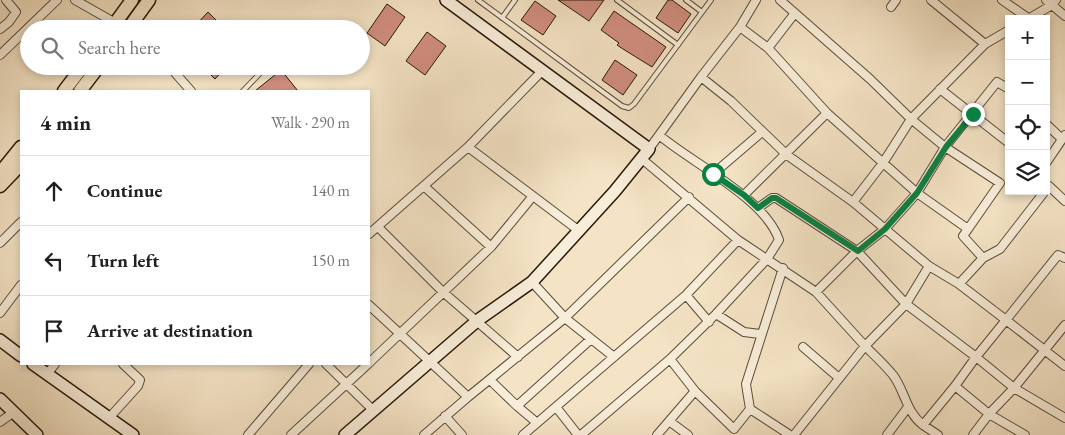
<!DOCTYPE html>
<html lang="en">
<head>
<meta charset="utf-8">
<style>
	:root { --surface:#fff; --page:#f6f6f6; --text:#202124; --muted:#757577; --line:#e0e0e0 }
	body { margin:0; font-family:"EB Garamond",serif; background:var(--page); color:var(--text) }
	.controls { position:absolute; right:15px; top:15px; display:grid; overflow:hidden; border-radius:0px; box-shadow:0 2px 8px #0003 }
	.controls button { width:45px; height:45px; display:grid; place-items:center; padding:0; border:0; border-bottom:1px solid var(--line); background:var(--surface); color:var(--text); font:25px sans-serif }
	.stop { position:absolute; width:15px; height:15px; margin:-11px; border:4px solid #0b8043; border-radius:50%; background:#fff }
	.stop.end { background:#0b8043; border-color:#fff; box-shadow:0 1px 5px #0008 }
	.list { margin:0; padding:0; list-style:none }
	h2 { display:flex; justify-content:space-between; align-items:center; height:65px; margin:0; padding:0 20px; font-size:21px }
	h2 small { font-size:16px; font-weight:400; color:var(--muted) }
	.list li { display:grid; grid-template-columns:32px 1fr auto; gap:15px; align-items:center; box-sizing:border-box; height:70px; padding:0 20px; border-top:1px solid var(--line) }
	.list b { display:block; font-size:19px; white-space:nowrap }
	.list em { font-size:16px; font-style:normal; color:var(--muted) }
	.icon { flex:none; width:28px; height:28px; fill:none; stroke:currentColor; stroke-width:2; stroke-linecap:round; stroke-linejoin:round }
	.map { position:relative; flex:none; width:1065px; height:435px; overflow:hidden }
	.search { position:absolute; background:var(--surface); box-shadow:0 2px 8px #0003; left:20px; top:20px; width:350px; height:55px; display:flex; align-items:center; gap:12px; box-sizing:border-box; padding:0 18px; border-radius:28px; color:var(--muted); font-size:19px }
	.panel { position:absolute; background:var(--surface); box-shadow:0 2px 8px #0003; left:20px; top:90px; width:350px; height:275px; border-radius:0px }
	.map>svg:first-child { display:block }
	.building { fill:#d08d7e; stroke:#271909 }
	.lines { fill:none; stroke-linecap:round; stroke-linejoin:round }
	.lane-casing { stroke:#5a4c38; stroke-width:6 }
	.street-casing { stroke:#5a4c38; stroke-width:10 }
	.secondary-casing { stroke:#271909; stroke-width:14 }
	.primary-casing { stroke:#271909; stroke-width:15 }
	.lane { stroke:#f8edd9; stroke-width:4 }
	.street { stroke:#f8edd9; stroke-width:8 }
	.secondary { stroke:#f8edd9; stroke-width:11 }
	.primary { stroke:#f4e3c5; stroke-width:12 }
	.route { stroke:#0b8043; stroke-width:6 }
</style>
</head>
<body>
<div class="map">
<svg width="1065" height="435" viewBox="0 0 1065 435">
	<rect width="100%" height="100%" fill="#f4e3c5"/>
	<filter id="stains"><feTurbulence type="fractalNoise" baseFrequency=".004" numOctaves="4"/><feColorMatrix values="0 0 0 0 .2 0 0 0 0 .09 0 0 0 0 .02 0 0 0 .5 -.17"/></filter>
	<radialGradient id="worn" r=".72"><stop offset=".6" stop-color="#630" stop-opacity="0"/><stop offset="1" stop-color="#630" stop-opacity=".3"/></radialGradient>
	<path class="building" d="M558 0H604L589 21Z
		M668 0H672L691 14 678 33 656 18Z
		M535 1 556 16 543 35 521 20Z
		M387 4 405 17 385 46 367 33Z
		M614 11 666 47 652 67 623 49 617 45 619 43 601 30Z
		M208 12 225 29H192Z
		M427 32 446 46 425 75 406 61Z
		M615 60 637 75 623 95 602 80Z
		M202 66H227L215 79Z
		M281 70 298 91H255Z"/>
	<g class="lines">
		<defs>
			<path id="lane" d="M478 0 622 106 629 108 634 104 711 0
				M617 0 678 45
				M686 0 702 12
				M502 18 515 0
				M243 91 267 66"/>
			<path id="street" d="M75 0 126 29
				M931 0 985 44
				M1002 0 1028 18
				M1046 0 1065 16
				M891 7 896 0
				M1028 19 1052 5 1056 0
				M740 27 768 48 827 113 744 195
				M0 29 9 22 16 12 6 0
				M768 48 795 13
				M0 55 57 0
				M169 66 191 91
				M701 77 731 101 787 155 853 202 883 163 911 119 985 44 1009 30
				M940 89 1009 143
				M827 113 917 193 968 229 1000 183 945 147 997 82 1009 89
				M1046 124 1062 139
				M659 135C692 163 766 199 779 240L767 259 716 314 744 332 760 334
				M649 149 701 77 740 27 756 0
				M642 159 738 240 816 292 857 251 885 229 917 193 945 147 911 119 870 79 780 0
				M1046 163 1065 135
				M713 174 762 132
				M1049 186 1065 201
				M425 187 491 247
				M533 196 468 147 541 72
				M853 202 929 266 959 284 983 258 1000 249 1045 191
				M758 208 772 198H776L857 251 906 304 976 357 1006 320 959 284
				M378 227 443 292 518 357
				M968 229 963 236 983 258
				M369 234 468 147
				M0 243 21 222
				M1065 258 1058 255 1006 320 1065 366
				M783 268 746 384 750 409 790 435
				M532 282 565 318 614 357
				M816 292 865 346 906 304 929 266
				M686 295 709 322
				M369 305 468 397
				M0 313 21 285
				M1065 325 1014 388 976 357 955 386 989 414 1014 388 1065 418
				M803 347 839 378
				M670 359 695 391
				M369 363 491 247 533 196 578 230
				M326 364 373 410
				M48 373 55 364
				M490 380 517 406
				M556 407 578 435
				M445 416 462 435
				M109 418 138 386 140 380 123 364
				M669 421 688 435
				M0 422 14 412
				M536 422 517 406 591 339
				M923 425 938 435
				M248 435 309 364
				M291 435 368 364
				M424 435 468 397 565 318 689 197
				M523 435 686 295 738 240
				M581 435 670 359 716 314
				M657 435 695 391 734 429 750 409
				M794 435 865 346C874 355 885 365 893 375 905 391 906 412 923 425L955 386
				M887 435 908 407
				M973 435 989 414 1025 435"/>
			<path id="secondary" d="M0 340 21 356
				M33 364 133 435
				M0 399 37 435
				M345 435 478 320 532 282 615 191 649 149 446 0"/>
			<path id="primary" d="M111 29 132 0
				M128 29 149 0
				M64 91 83 66
				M80 91 99 66
				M0 173 21 147
				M0 186 21 164"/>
		</defs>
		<use href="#lane" class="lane-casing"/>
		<use href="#street" class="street-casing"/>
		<use href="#secondary" class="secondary-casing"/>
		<use href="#primary" class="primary-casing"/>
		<use href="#lane" class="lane"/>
		<use href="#street" class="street"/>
		<use href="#secondary" class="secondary"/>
		<use href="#primary" class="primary"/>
	</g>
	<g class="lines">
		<path class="route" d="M713 174 744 195 758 208 772 198H776L858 251 885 229 917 193 946 147 973 114"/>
	</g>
	<rect width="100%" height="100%" filter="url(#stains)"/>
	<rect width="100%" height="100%" fill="url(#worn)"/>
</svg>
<div class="controls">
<button>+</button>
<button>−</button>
<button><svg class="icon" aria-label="locate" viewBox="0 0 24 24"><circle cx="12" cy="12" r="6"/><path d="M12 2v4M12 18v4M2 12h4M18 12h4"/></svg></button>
<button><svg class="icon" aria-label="layers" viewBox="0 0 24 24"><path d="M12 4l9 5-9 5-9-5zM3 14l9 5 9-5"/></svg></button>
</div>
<div class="stop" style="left:713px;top:174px"></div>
<div class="stop end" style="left:973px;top:114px"></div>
<div class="search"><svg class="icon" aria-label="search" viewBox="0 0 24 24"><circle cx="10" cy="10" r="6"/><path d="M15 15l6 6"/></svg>Search here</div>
<section class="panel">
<h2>4 min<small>Walk · 290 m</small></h2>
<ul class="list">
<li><svg class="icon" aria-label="ahead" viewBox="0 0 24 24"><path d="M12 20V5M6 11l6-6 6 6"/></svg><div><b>Continue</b></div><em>140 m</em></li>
<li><svg class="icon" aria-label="left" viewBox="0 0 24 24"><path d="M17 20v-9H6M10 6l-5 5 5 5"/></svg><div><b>Turn left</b></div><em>150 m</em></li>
<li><svg class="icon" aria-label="arrive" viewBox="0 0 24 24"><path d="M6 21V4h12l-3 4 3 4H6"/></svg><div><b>Arrive at destination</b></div></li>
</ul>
</section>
</div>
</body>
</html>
